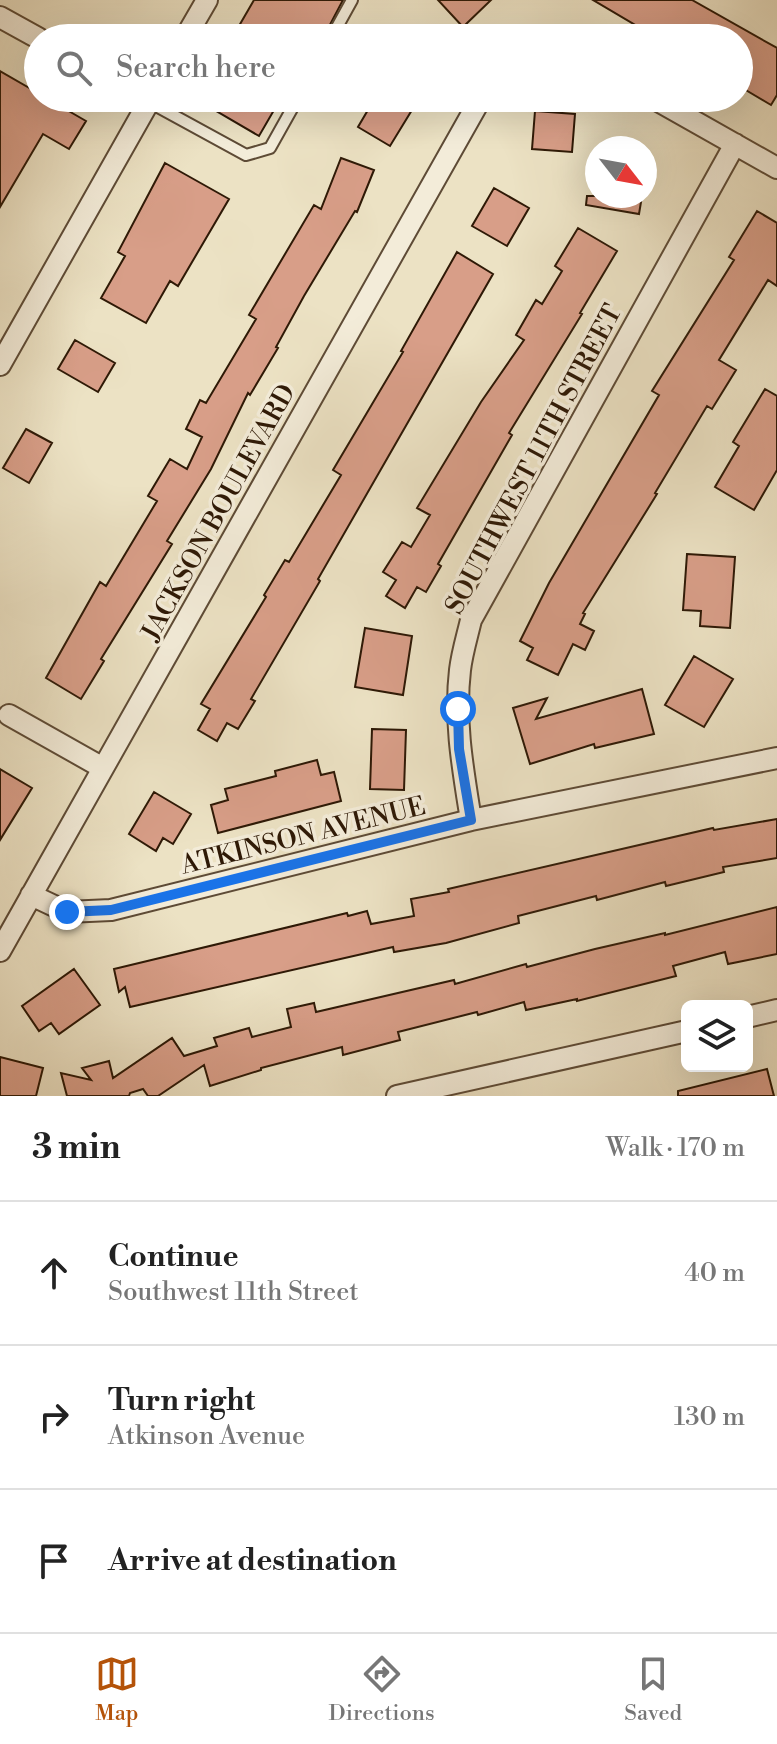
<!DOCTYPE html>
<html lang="en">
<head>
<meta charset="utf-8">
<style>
	:root { --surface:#fff; --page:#f2f2f2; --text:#222; --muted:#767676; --line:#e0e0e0; --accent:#b45309 }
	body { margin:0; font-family:"Libre Bodoni",serif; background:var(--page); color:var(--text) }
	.controls { position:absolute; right:24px; bottom:24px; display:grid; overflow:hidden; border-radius:12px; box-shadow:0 8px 32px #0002 }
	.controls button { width:72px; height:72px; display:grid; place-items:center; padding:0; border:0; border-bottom:2px solid var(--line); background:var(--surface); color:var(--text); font:40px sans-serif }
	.compass { position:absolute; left:585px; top:136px; width:72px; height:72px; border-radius:50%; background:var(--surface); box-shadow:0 8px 32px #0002; rotate:121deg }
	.stop { position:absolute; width:24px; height:24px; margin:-18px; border:6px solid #1a73e8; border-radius:50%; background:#fff }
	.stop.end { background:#1a73e8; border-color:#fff; box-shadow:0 2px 8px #0008 }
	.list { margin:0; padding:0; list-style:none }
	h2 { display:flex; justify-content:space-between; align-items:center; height:104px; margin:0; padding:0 32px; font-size:34px }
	h2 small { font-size:26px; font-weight:400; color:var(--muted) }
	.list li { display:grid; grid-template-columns:52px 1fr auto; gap:24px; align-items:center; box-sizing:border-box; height:144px; padding:0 32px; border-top:2px solid var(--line) }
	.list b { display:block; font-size:30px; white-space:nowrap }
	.list p { margin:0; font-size:26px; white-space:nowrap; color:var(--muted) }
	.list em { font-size:26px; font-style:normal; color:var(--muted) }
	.icon { flex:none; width:44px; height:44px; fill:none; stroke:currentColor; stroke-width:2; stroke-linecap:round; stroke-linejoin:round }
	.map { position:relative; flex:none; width:777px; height:1096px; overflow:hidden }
	.search { position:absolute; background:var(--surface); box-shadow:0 8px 32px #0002; left:24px; right:24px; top:24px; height:88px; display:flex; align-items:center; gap:20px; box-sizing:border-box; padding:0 28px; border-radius:44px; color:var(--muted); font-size:30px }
	.sheet { height:536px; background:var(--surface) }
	nav { display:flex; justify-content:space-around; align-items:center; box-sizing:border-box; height:112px; border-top:2px solid var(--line); background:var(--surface); font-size:22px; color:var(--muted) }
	nav a { display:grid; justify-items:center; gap:4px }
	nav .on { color:var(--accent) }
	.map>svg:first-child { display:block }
	.building { fill:#d89e88; stroke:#2e1906; stroke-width:2 }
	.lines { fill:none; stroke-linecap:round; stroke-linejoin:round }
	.lane-casing { stroke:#5e4b36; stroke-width:14 }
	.street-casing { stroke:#5e4b36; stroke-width:24 }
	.lane { stroke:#f3ecd9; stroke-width:10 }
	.street { stroke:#f3ecd9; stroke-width:20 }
	.route { stroke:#1a73e8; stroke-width:10 }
	.labels { text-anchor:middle; stroke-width:7; stroke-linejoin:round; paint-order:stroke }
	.street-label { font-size:26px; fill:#2e1906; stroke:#f3ecd9 }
</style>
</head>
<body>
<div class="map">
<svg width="777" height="1096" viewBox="0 0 777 1096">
	<rect width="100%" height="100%" fill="#ece2c4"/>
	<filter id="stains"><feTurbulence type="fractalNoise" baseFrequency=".0025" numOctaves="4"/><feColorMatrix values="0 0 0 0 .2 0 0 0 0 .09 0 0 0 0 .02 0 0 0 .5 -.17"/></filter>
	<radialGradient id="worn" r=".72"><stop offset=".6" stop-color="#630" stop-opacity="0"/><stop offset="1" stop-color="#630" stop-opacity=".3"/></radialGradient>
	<path class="building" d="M254 0H343L323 38H232Z
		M438 0H491L463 27Z
		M593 0H692L777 48V95L771 105 739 86V38H661L650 31 649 33Z
		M0 71 38 93V98H46L86 121 69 149 43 134 0 207Z
		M194 98H281L259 136Z
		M375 98H403L415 105 390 146 358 127Z
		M535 111 575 114 572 152 532 149Z
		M341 158 374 170 357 212 355 211 304 296 276 347 278 348 250 395 248 393 211 469 167 541 172 544 101 659 104 661 81 699 46 678 100 582 106 586 157 501 148 496 170 459 187 469 202 437 186 429 200 400 206 403 256 319 249 315 314 205 321 209Z
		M165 163 229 199 178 286 170 281 146 323 101 298 125 256 118 252Z
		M494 188 529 208 507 246 472 226Z
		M587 196H642L639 214 586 205Z
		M757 211 777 223V286L768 280 719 360 736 370 712 409 707 406 655 493 657 494 583 613 585 614 580 624 594 631 585 650 573 644 558 675 527 660 533 648 520 641 549 583 659 395 652 391 734 260 729 257Z
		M578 228 617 251 580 313 582 314 509 433 512 435 438 564 441 566 426 592 417 587 405 608 386 596 396 580 383 572 402 542 411 547 430 515 417 508 481 402 524 340 516 335 536 300 542 304 562 271 555 266Z
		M457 252 493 274 318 579 320 581 251 699 255 701 238 729 227 723 217 741 198 730 210 709 201 704 266 597 264 595 285 560 289 562 341 475 333 470 403 352 401 351Z
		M75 340 115 363 98 392 58 369Z
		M765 389 777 396V470L754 510 715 487 739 446 733 442Z
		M26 429 52 443 29 483 3 468Z
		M687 554 735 557 730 628 700 626 701 611 683 610Z
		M365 628 412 636 403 695 355 687Z
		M694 656 733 679 704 727 665 705Z
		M642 689 654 734 595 748 594 744 530 764 513 708 547 698 536 719Z
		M372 729 406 730 404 790 370 789Z
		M317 760 321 775 334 772 341 801 218 833 211 805 228 800 225 789 276 776 275 771Z
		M0 769 32 788 0 840Z
		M154 792 191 814 173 844 163 838 156 851 129 834Z
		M777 819V858L723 867 724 872 666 886 665 882 597 900 596 896 518 916 519 923 446 943 394 952 393 947 130 1007 125 987 119 992 114 969 347 913 348 916 367 911 371 924 414 916 411 899 449 892 448 889 713 828 714 830Z
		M777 907V954L728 964 725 952 673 966 676 976 577 1001V999L526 1010 524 1002 478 1015 477 1012 398 1032 400 1040 343 1055 342 1047 261 1068V1070L210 1086 204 1065 158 1096H148L143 1089 130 1093 129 1096H67L61 1073 91 1080 82 1068 109 1061 113 1078 172 1038 184 1056 217 1046 214 1038 249 1028 252 1037 291 1027 287 1009 314 1003 316 1012 454 980 455 984 526 964 527 967 595 949 665 933V935Z
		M74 969 100 1005 59 1034 51 1023 39 1031 22 1006Z
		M0 1057 43 1068 36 1096H0Z
		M767 1069 774 1096H678V1091Z"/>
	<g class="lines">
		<defs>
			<path id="lane" d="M331 38 352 0
				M149 102 246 155 270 148 298 98"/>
			<path id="street" d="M0 17 38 38
				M185 38 207 0
				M653 98 777 168
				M0 365 151 98
				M9 715 103 768
				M471 820C463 770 454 721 460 670 462 653 467 637 471 620L735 144
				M31 895 67 912 111 910 471 820 777 758
				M0 951 481 98
				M747 1017 777 1010
				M397 1096 687 1031"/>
		</defs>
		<use href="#lane" class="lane-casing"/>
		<use href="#street" class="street-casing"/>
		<use href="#lane" class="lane"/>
		<use href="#street" class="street"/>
	</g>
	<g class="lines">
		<path class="route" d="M67 912 111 910 471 820 459 749 458 709"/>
	</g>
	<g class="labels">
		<g class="street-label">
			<text transform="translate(533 459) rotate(-62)" y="9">SOUTHWEST 11TH STREET</text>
			<text transform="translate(218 512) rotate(-61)" y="9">JACKSON BOULEVARD</text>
			<text transform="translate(303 835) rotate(-14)" y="9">ATKINSON AVENUE</text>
		</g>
	</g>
	<rect width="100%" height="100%" filter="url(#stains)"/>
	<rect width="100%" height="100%" fill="url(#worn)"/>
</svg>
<div class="controls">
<button><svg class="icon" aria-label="layers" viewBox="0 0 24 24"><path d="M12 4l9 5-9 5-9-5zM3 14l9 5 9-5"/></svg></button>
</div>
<svg class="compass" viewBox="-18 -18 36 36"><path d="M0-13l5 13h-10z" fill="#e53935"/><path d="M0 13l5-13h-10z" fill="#767676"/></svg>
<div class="stop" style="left:458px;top:709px"></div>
<div class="stop end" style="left:67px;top:912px"></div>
<div class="search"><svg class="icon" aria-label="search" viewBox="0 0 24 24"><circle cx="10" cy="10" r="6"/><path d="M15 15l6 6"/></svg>Search here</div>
</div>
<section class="sheet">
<h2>3 min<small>Walk · 170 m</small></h2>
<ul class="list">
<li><svg class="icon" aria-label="ahead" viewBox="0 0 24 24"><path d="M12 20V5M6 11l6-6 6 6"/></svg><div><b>Continue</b><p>Southwest 11th Street</p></div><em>40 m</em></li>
<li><svg class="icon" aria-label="right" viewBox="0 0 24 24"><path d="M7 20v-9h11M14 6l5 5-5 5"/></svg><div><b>Turn right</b><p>Atkinson Avenue</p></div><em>130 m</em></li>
<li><svg class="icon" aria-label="arrive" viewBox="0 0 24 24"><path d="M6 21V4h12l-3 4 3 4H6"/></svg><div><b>Arrive at destination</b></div></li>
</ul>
</section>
<nav>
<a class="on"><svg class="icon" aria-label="map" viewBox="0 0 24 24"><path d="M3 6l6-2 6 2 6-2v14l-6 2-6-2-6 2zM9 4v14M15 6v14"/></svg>Map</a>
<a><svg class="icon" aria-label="directions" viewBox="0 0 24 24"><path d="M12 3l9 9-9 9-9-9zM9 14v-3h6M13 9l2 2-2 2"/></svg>Directions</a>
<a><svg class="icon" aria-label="saved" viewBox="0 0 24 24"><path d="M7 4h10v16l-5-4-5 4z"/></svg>Saved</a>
</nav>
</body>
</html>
